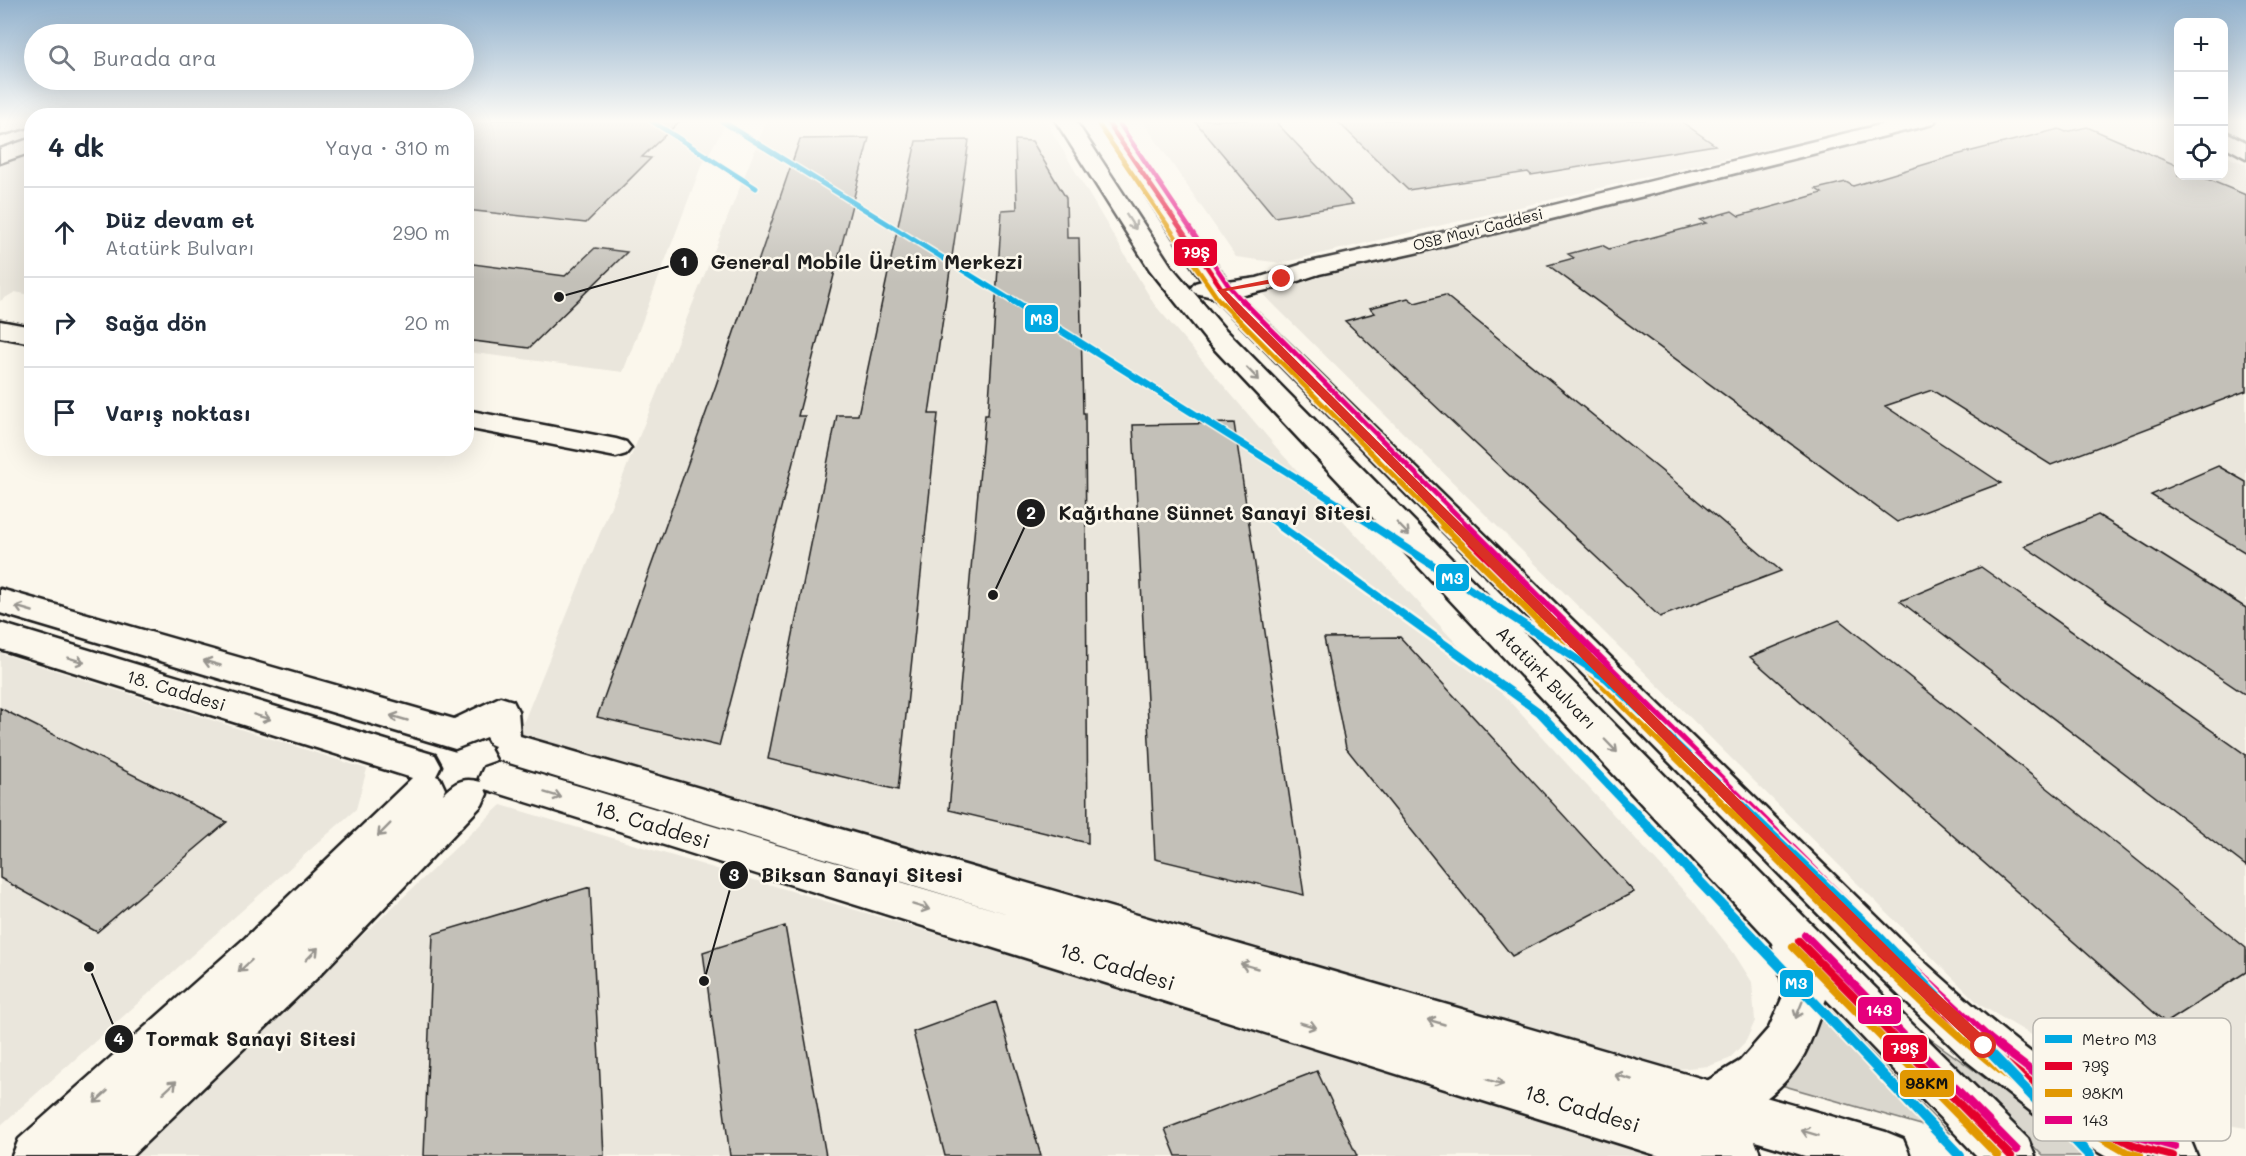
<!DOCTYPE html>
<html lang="tr">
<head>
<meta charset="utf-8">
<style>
	:root { --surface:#fff; --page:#f2f2f3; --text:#1f2937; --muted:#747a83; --line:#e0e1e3 }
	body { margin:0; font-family:Mali,sans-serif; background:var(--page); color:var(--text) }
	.controls { position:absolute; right:18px; top:18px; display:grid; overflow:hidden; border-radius:12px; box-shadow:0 6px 24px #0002 }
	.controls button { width:54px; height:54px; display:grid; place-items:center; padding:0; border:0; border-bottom:2px solid var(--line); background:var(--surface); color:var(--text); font:30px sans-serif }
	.stop { position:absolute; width:18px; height:18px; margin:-14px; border:4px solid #d93025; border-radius:50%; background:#fff }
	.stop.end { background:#d93025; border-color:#fff; box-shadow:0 2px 6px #0008 }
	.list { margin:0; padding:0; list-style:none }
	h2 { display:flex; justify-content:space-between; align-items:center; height:78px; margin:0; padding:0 24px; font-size:26px }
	h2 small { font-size:20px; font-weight:400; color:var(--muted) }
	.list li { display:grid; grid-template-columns:39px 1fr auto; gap:18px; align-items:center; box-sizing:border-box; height:90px; padding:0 24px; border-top:2px solid var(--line) }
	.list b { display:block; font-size:22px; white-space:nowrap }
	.list p { margin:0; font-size:20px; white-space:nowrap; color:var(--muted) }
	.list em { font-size:20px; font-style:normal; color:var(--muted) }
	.icon { flex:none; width:33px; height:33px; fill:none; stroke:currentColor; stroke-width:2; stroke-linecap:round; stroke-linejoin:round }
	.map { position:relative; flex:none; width:2246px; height:1156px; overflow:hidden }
	.search { position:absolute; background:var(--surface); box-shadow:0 6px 24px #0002; left:24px; top:24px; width:450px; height:66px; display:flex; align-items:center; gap:15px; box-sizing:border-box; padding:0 21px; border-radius:33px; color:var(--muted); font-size:22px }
	.panel { position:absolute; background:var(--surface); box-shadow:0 6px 24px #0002; left:24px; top:108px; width:450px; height:348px; border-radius:24px }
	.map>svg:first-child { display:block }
	.built { fill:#eae6dc }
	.green { fill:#dad7ce; stroke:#7b7a75; stroke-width:1.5 }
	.building { fill:#c3c0b8; stroke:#1c1c1c; stroke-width:1.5 }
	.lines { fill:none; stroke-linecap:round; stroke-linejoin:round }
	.minor-casing { stroke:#1c1c1c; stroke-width:5 }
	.major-casing { stroke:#1c1c1c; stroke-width:5 }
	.minor { fill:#fbf7ec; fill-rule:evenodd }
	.major { fill:#fbf7ec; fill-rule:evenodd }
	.bus-1-far3-casing { stroke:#fbf7ec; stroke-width:8 }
	.bus-1-far2-casing { stroke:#fbf7ec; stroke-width:9 }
	.bus-1-far1-casing { stroke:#fbf7ec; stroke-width:11 }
	.bus-1-casing { stroke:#fbf7ec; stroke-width:13 }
	.bus-2-far3-casing { stroke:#fbf7ec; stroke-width:8 }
	.bus-2-far2-casing { stroke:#fbf7ec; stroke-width:9 }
	.bus-2-far1-casing { stroke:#fbf7ec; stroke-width:11 }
	.bus-2-casing { stroke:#fbf7ec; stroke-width:13 }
	.bus-3-far3-casing { stroke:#fbf7ec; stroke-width:8 }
	.bus-3-far2-casing { stroke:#fbf7ec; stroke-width:9 }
	.bus-3-far1-casing { stroke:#fbf7ec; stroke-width:11 }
	.bus-3-casing { stroke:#fbf7ec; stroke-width:13 }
	.bus-1-far3 { stroke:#e4002b; stroke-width:4.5 }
	.bus-1-far2 { stroke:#e4002b; stroke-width:5 }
	.bus-1-far1 { stroke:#e4002b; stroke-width:7 }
	.bus-1 { stroke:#e4002b; stroke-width:8 }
	.bus-2-far3 { stroke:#e19803; stroke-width:4.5 }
	.bus-2-far2 { stroke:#e19803; stroke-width:5 }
	.bus-2-far1 { stroke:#e19803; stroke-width:7 }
	.bus-2 { stroke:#e19803; stroke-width:8 }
	.bus-3-far3 { stroke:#e5007d; stroke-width:4.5 }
	.bus-3-far2 { stroke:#e5007d; stroke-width:5 }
	.bus-3-far1 { stroke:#e5007d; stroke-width:7 }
	.bus-3 { stroke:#e5007d; stroke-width:8 }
	.metro-1-far3-casing { stroke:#fbf7ec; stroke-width:8 }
	.metro-1-far2-casing { stroke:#fbf7ec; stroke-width:10 }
	.metro-1-far1-casing { stroke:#fbf7ec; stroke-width:13 }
	.metro-1-casing { stroke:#fbf7ec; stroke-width:14 }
	.metro-1-far3 { stroke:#00a8e1; stroke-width:5 }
	.metro-1-far2 { stroke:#00a8e1; stroke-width:7 }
	.metro-1-far1 { stroke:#00a8e1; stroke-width:8 }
	.metro-1 { stroke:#00a8e1; stroke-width:10 }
	.oneway { stroke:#97948e }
	.route { fill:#d93025 }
	.labels { text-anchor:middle; stroke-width:5; stroke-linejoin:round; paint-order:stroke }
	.far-street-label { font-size:15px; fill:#1c1c1c; stroke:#fbf7ec }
	.street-label { font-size:18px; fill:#1c1c1c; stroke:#fbf7ec }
	.near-street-label { font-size:21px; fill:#1c1c1c; stroke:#fbf7ec }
	.key { fill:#fbf7ec; stroke:#b8b5ae; stroke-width:1.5 }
	.key-label { font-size:16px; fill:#1c1c1c }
	.leader { fill:none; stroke:#1c1c1c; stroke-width:2 }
	.callout-dot { fill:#1c1c1c; stroke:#fbf7ec; stroke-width:2 }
	.mark-label { font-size:18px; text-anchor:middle; font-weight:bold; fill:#fff }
	.callout-label { font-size:20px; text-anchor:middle; font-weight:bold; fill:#1c1c1c; stroke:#fbf7ec; stroke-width:5; stroke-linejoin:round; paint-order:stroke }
	.line-badge { stroke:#fbf7ec; stroke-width:2 }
	.badge-label { font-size:16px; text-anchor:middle; font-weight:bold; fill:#fff }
	.pale-badge-label { font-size:16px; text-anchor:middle; font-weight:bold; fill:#111 }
</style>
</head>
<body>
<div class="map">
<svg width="2246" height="1156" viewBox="0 0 2246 1156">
	<rect width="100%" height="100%" fill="#fbf7ec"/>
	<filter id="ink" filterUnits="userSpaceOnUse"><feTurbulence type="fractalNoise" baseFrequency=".0167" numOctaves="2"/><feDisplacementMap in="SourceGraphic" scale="12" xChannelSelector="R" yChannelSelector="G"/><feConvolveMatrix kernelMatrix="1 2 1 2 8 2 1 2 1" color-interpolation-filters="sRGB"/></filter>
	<g filter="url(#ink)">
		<path class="built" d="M467 120H728L700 169 623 372 467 352Z
			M767 120H1045L1154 304 1282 454 1692 900 1733 952 1752 982 1755 1021 1746 1041 1729 1059 1709 1066 1677 1069 518 736Z
			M1142 120H1888L1281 263 1236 257Z
			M1935 120H2172L2178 125V176H2224V156L2246 164V1128L2228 1125 2161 1102 2083 1065 1980 1005 1261 292 1642 192Z
			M31 149V295L15 292 0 301V162Z
			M0 653 367 769 356 809 0 1126Z
			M501 805 1687 1156H129Z"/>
		<path class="green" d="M1801 980 1949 1133 1767 1081Z
			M1921 1032 2093 1156H2043Z"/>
		<path class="building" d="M466 120H681L642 157 651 158 586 223 466 210Z
			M1194 120H1274L1353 204 1275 217Z
			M1336 120H1679L1715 145 1531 175 1528 172 1408 190Z
			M2087 127 2178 166V176H2200L2246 195V391L2051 465 1932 390 1885 406 2001 483 1897 522 1548 265 1574 258 1568 254 1602 245 1609 249 1706 223 1700 220 1732 211 1739 216 1801 199 1822 193 1816 189 1846 182 1853 186 1956 155 2059 129 2066 132Z
			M869 138 798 416H805L719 746 597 717 716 385 800 139Z
			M969 140 929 414H938L898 790 768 759 837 415H858L916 141Z
			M1015 140 1032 141 1066 198 1067 238H1079L1083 413H1085L1088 843 949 810 985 415H988L1002 210 1017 209Z
			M595 248 627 252 529 348 466 340V263L565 276Z
			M1445 295 1674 481 1781 571 1660 617 1345 321 1375 313 1370 308 1408 298 1415 303Z
			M1234 423 1304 895 1155 859 1133 425Z
			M2218 466 2246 482V553L2151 495Z
			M2098 515 2246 608V695L2024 546Z
			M1981 567 2246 755V866L1900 601Z
			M1839 620 2246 948V972L2166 1023 1750 657Z
			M1400 637 1634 892 1512 956 1346 748 1324 638Z
			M0 708 227 822 97 932 0 878Z
			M590 887 604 1156H424L433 934Z
			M785 926 826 1156H730L703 952Z
			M996 1002 1041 1156H945L913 1032Z
			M1317 1071 1357 1156H1176L1165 1129Z"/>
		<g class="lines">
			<defs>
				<path id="minor" d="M1900 120H1936L1933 124 1415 253 1310 276 1301 274 1298 269 1301 264 1310 262 1415 239Z
					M2224 131 2246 142V158L2224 146Z
					M0 321 32 327V343L0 337Z
					M466 410 616 439 626 442 631 448 626 454 616 457 466 428Z
					M0 589 454 719 500 697 513 701 518 711 520 736 1886 1132 1903 1139 1910 1156H1805L1755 1141 1761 1156H1659L485 789 487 794 482 805 318 977 132 1156H12L19 1139 245 938 412 778 0 649V623L435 755 441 766 436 776 440 778 445 789 443 794C456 781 464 777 481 782L479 778 484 767 498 762 1012 915 499 760 493 749 495 746 490 744 486 737 455 749 0 613Z"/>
				<path id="major" d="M7 120H32V126L0 135V122Z
					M1055 120H1075L1171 266 1223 327 1807 920 2028 1139 2035 1156H1977L1826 999C1818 1019 1812 1042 1801 1060 1782 1092 1748 1114 1714 1128L1697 1121 1690 1104 1697 1087 1740 1061 1769 1028 1785 992 1772 943 1205 339 1150 270Z
					M1096 120H1116L1228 282 1257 278 1310 262 1319 264 1322 269 1319 274 1280 287 1240 296 1911 950C1983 1015 2051 1076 2138 1121 2154 1129 2174 1132 2190 1139L2197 1156H2105L2033 1113 1968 1062 1881 978 1213 297 1195 293 1191 288 1195 283 1202 281Z
					M32 138V152L0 163V149Z"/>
			</defs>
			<use href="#minor" class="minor-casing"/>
			<use href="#major" class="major-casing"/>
			<use href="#minor" class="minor"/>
			<use href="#major" class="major"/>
			<defs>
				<path id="bus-1-far3" d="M1106 120 1231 302"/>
				<path id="bus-1-far2" d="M1230 300 1457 527"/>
				<path id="bus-1-far1" d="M1455 526 1739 808"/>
				<path id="bus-1" d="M1737 806C1853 922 1982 1070 2129 1143 2142 1149 2159 1152 2173 1156
					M1799 941 2011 1156"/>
				<path id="bus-2-far3" d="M1099 125 1220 302"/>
				<path id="bus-2-far2" d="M1219 300 1445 527"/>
				<path id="bus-2-far1" d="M1443 526 1727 808"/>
				<path id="bus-2" d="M1725 806C1825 905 1930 1023 2044 1103 2070 1121 2099 1136 2126 1152L2140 1156
					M1793 947 1998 1156"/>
				<path id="bus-3-far3" d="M1117 120 1228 285 1243 302"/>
				<path id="bus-3-far2" d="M1242 300 1469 527"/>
				<path id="bus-3-far1" d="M1468 526 1751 808"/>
				<path id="bus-3" d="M1750 806 1902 958 1990 1039 2055 1089 2135 1136 2175 1147
					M1805 935 2017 1150"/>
			</defs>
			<use href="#bus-1-far3" class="bus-1-far3-casing"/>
			<use href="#bus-1-far2" class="bus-1-far2-casing"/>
			<use href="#bus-1-far1" class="bus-1-far1-casing"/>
			<use href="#bus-1" class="bus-1-casing"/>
			<use href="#bus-2-far3" class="bus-2-far3-casing"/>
			<use href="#bus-2-far2" class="bus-2-far2-casing"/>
			<use href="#bus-2-far1" class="bus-2-far1-casing"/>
			<use href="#bus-2" class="bus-2-casing"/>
			<use href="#bus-3-far3" class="bus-3-far3-casing"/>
			<use href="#bus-3-far2" class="bus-3-far2-casing"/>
			<use href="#bus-3-far1" class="bus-3-far1-casing"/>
			<use href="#bus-3" class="bus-3-casing"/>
			<use href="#bus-1-far3" class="bus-1-far3"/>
			<use href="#bus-1-far2" class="bus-1-far2"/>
			<use href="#bus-1-far1" class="bus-1-far1"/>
			<use href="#bus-1" class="bus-1"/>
			<use href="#bus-2-far3" class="bus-2-far3"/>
			<use href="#bus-2-far2" class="bus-2-far2"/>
			<use href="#bus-2-far1" class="bus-2-far1"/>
			<use href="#bus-2" class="bus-2"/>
			<use href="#bus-3-far3" class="bus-3-far3"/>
			<use href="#bus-3-far2" class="bus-3-far2"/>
			<use href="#bus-3-far1" class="bus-3-far1"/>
			<use href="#bus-3" class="bus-3"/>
			<defs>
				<path id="metro-1-far3" d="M650 120 756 188
					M720 120 1014 302"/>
				<path id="metro-1-far2" d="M1012 300 1375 527
					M1264 514 1282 527"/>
				<path id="metro-1-far1" d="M1280 526 1539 712 1630 808
					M1373 526 1607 679 1743 808"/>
				<path id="metro-1" d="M1628 806 1960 1156
					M1741 806 1880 938 2090 1156"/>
			</defs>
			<use href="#metro-1-far3" class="metro-1-far3-casing"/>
			<use href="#metro-1-far2" class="metro-1-far2-casing"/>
			<use href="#metro-1-far1" class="metro-1-far1-casing"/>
			<use href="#metro-1" class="metro-1-casing"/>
			<use href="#metro-1-far3" class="metro-1-far3"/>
			<use href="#metro-1-far2" class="metro-1-far2"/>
			<use href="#metro-1-far1" class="metro-1-far1"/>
			<use href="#metro-1" class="metro-1"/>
		</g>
		<defs><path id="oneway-shaft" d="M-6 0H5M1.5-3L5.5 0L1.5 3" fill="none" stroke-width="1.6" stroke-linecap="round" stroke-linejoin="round" transform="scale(1.5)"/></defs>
		<g class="oneway">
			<use href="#oneway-shaft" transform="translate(1131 222) rotate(57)"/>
			<use href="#oneway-shaft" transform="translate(1253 374) rotate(46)"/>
			<use href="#oneway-shaft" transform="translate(1403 529) rotate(46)"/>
			<use href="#oneway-shaft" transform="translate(24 609) rotate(-164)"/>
			<use href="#oneway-shaft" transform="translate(76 660) rotate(17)"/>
			<use href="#oneway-shaft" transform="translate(212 663) rotate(-164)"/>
			<use href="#oneway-shaft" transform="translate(262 717) rotate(17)"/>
			<use href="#oneway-shaft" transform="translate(399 718) rotate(-164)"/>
			<use href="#oneway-shaft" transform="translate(1611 746) rotate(46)"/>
			<use href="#oneway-shaft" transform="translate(553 795) rotate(17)"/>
			<use href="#oneway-shaft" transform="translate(384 830) rotate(135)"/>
			<use href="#oneway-shaft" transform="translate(921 907) rotate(17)"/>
			<use href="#oneway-shaft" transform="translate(312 954) rotate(-46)"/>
			<use href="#oneway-shaft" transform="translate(245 966) rotate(138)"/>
			<use href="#oneway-shaft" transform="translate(1249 966) rotate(-164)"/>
			<use href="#oneway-shaft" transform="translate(1799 1010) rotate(112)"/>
			<use href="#oneway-shaft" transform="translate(1436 1022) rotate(-164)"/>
			<use href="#oneway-shaft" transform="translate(1308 1025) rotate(17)"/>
			<use href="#oneway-shaft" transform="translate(1623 1077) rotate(-164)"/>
			<use href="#oneway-shaft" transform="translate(1495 1082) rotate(17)"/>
			<use href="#oneway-shaft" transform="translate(170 1087) rotate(-43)"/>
			<use href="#oneway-shaft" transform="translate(101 1097) rotate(138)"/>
			<use href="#oneway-shaft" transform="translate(1810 1133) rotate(-163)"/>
		</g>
	</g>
	<linearGradient id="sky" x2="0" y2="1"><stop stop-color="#91b1cd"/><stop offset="0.43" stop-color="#fdfbf6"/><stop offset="1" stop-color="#fdfbf6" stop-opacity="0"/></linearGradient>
	<rect width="2246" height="282" fill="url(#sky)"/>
	<path class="route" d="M1282 277 1285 281 1226 291 1901 960 1989 1041V1050H1979L1892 968 1238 315 1217 290Z"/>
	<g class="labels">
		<g class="far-street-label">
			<text transform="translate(1478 230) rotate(-14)" y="5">OSB Mavi Caddesi</text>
		</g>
		<g class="street-label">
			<text transform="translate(1546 678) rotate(46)" y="6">Atatürk Bulvarı</text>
			<text transform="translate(176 691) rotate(17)" y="6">18. Caddesi</text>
		</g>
		<g class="near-street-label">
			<text transform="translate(652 825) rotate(17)" y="7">18. Caddesi</text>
			<text transform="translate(1117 967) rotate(17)" y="7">18. Caddesi</text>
			<text transform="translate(1582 1109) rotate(17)" y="7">18. Caddesi</text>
		</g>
	</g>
	<rect x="2033" y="1018" width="198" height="123" rx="9" class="key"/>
	<rect x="2045" y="1035" width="27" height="8" fill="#00a8e1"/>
	<rect x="2045" y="1062" width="27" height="8" fill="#e4002b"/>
	<rect x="2045" y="1089" width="27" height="8" fill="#e19803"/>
	<rect x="2045" y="1116" width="27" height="8" fill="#e5007d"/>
	<g class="key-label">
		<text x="2082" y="1045">Metro M3</text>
		<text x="2082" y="1072">79Ş</text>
		<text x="2082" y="1099">98KM</text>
		<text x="2082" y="1126">143</text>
	</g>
	<path class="leader" d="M559 297L684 262M993 595L1031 513M704 981L734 875M89 967L119 1039"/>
	<g class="callout-dot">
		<circle cx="559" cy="297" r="6"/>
		<circle cx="993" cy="595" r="6"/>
		<circle cx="704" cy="981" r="6"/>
		<circle cx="89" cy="967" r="6"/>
		<circle cx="684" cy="262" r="15"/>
		<circle cx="1031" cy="513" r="15"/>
		<circle cx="734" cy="875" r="15"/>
		<circle cx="119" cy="1039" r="15"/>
	</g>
	<g class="mark-label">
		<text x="684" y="268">1</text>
		<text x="1031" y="519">2</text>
		<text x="734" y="881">3</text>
		<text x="119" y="1045">4</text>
	</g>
	<g class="callout-label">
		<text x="867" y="269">General Mobile Üretim Merkezi</text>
		<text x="1215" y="520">Kağıthane Sünnet Sanayi Sitesi</text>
		<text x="862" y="882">Biksan Sanayi Sitesi</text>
		<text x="251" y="1046">Tormak Sanayi Sitesi</text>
	</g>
	<g class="line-badge">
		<rect x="1173" y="238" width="45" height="29" rx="6" fill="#e4002b"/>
		<rect x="1024" y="304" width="35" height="29" rx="6" fill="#00a8e1"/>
		<rect x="1435" y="563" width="35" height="29" rx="6" fill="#00a8e1"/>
		<rect x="1779" y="969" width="35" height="29" rx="6" fill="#00a8e1"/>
		<rect x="1857" y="996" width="45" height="29" rx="6" fill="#e5007d"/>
		<rect x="1882" y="1034" width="46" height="29" rx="6" fill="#e4002b"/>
		<rect x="1899" y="1069" width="56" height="29" rx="6" fill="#e19803"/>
	</g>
	<g class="badge-label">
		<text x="1196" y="258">79Ş</text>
		<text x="1041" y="325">M3</text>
		<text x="1452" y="584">M3</text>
		<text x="1796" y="989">M3</text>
		<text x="1879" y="1016">143</text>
		<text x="1905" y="1054">79Ş</text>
	</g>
	<g class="pale-badge-label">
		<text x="1927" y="1089">98KM</text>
	</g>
</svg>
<div class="controls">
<button>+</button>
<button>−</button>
<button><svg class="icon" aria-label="locate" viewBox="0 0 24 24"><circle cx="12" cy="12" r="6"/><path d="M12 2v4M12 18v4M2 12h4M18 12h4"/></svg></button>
</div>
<div class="stop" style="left:1984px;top:1046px"></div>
<div class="stop end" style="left:1282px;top:279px"></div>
<div class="search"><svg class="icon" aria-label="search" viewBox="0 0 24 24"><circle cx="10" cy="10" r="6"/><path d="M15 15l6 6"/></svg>Burada ara</div>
<section class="panel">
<h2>4 dk<small>Yaya · 310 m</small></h2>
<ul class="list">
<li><svg class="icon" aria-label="ahead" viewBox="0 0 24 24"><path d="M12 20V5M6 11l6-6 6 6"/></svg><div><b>Düz devam et</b><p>Atatürk Bulvarı</p></div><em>290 m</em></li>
<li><svg class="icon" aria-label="right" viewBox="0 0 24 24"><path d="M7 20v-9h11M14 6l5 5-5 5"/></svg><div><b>Sağa dön</b></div><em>20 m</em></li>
<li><svg class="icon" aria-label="arrive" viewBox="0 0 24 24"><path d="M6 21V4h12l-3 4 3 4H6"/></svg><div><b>Varış noktası</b></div></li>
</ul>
</section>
</div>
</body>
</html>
